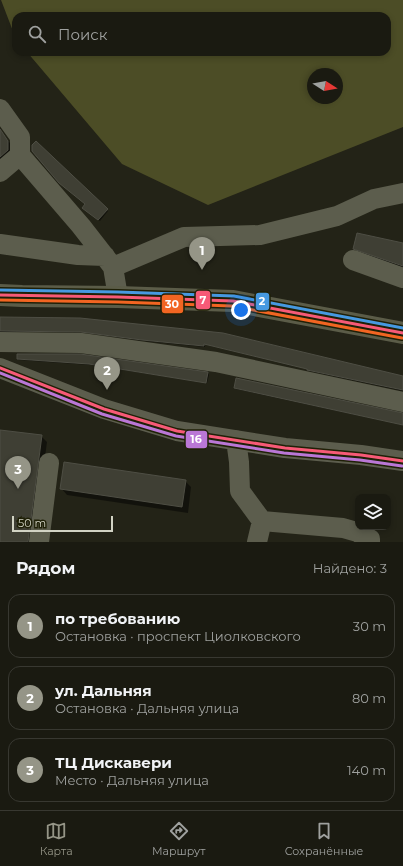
<!DOCTYPE html>
<html lang="ru">
<head>
<meta charset="utf-8">
<style>
	:root { --surface:#1a1a11; --page:#23231a; --text:#f1f3f6; --muted:#9fa19f; --line:#383831; --accent:#959587 }
	body { margin:0; font-family:Montserrat,sans-serif; background:var(--page); color:var(--text) }
	.controls { position:absolute; right:12px; bottom:12px; display:grid; overflow:hidden; border-radius:8px; box-shadow:0 2px 6px #0003 }
	.controls button { width:36px; height:36px; display:grid; place-items:center; padding:0; border:0; border-bottom:1px solid var(--line); background:var(--surface); color:var(--text); font:20px sans-serif }
	.compass { position:absolute; left:307px; top:68px; width:36px; height:36px; border-radius:50%; background:var(--surface); box-shadow:0 2px 6px #0003; rotate:101deg }
	.scale { position:absolute; left:12px; bottom:10px; width:101px; box-sizing:border-box; padding-left:4px; border:2px solid #d2d3c4; border-top:0; font-size:11px; line-height:14px; white-space:nowrap; color:#d2d3c4; -webkit-text-stroke:3px #1f2007; paint-order:stroke }
	.you { position:absolute; left:241px; top:310px; width:14px; height:14px; margin:-10px; border:3px solid #fff; border-radius:50%; background:#1a73e8; box-shadow:0 0 0 6px #1a73e833 }
	.badge { display:grid; place-items:center; width:26px; height:26px; border-radius:50%; background:var(--accent); color:#fff; font-size:13px; font-weight:700 }
	.pin { position:absolute; translate:-50% -33px; filter:drop-shadow(0 1px 2px #0008) }
	.pin::after { content:''; position:absolute; top:21px; width:14px; height:12px; background:inherit; clip-path:polygon(0 0,100% 0,50% 100%) }
	.list { margin:0; padding:0; list-style:none }
	h2 { display:flex; justify-content:space-between; align-items:center; height:52px; margin:0; padding:0 16px; font-size:17px }
	h2 small { font-size:13px; font-weight:400; color:var(--muted) }
	.list li { display:grid; grid-template-columns:26px 1fr auto; gap:12px; align-items:center; box-sizing:border-box; height:64px; margin:0 8px 8px; padding:0 8px; border:1px solid var(--line); border-radius:12px }
	.list b { display:block; font-size:15px; white-space:nowrap }
	.list p { margin:0; font-size:13px; white-space:nowrap; color:var(--muted) }
	.list em { font-size:13px; font-style:normal; color:var(--muted) }
	.icon { flex:none; width:22px; height:22px; fill:none; stroke:currentColor; stroke-width:2; stroke-linecap:round; stroke-linejoin:round }
	.map { position:relative; flex:none; width:403px; height:542px; overflow:hidden }
	.search { position:absolute; background:var(--surface); box-shadow:0 2px 6px #0003; left:12px; right:12px; top:12px; height:44px; display:flex; align-items:center; gap:10px; box-sizing:border-box; padding:0 14px; border-radius:12px; color:var(--muted); font-size:15px }
	.sheet { height:268px; background:var(--surface) }
	nav { display:flex; justify-content:space-around; align-items:center; box-sizing:border-box; height:56px; border-top:1px solid var(--line); background:var(--surface); font-size:11px; color:var(--muted) }
	nav a { display:grid; justify-items:center; gap:2px }
	nav .on { color:var(--accent) }
	.map>svg:first-child { display:block }
	.green { fill:#4c4d26; fill-rule:evenodd }
	.shadow { fill:#0007 }
	.building { fill:#3f3f34; stroke:#4e4e44 }
	.lines { fill:none; stroke-linecap:round; stroke-linejoin:round }
	.minor { stroke:#5c5d4d; stroke-width:20 }
	.major { stroke:#5b5c48; stroke-width:22 }
	.bus-1-casing { stroke:#1f2007; stroke-width:6 }
	.bus-2-casing { stroke:#1f2007; stroke-width:6 }
	.bus-3-casing { stroke:#1f2007; stroke-width:6 }
	.bus-4-casing { stroke:#1f2007; stroke-width:6 }
	.bus-1 { stroke:#f75a77; stroke-width:3 }
	.bus-2 { stroke:#ba77d6; stroke-width:3 }
	.bus-3 { stroke:#f26522; stroke-width:3 }
	.bus-4 { stroke:#4699e1; stroke-width:3 }
	.line-badge { stroke:#1f2007; stroke-width:1.5 }
	.badge-label { font-size:11px; text-anchor:middle; font-weight:bold; fill:#fff }
</style>
</head>
<body>
<div class="map">
<svg width="403" height="542" viewBox="0 0 403 542">
	<rect width="100%" height="100%" fill="#232317"/>
	<path class="green" d="M1 0H403V127L208 205 122 164 27 52H387V16H16V39ZM313 74H337V98H313Z"/>
	<path class="shadow" d="M0 129 12 146V154L0 164Z
		M36 142 108 211 100 221 84 209 86 204Z
		M403 244V269L361 255 354 249Z
		M0 318 80 319 403 377V391L309 371 308 369 205 344V347L144 341 83 332H0Z
		M18 355 208 373 209 375 207 383 91 365 19 360 18 359Z
		M235 388 403 414V425L236 389Z
		M0 431 41 436 47 442 34 542H0Z
		M185 481 191 487 188 513 67 495 61 488Z"/>
	<path class="building" d="M0 129 8 141V150L0 157Z
		M36 141 108 209 98 220 82 208 85 204 59 183 32 151V145Z
		M357 233 403 243V266L353 249Z
		M0 317 80 318 223 333 403 376V390L307 370V369L204 344V346L142 340 81 332 0 331Z
		M17 354H80L208 372 206 383 89 364 17 359Z
		M236 378 403 413V425L234 388Z
		M0 430 42 435 28 542H0Z
		M64 462 186 480 182 507 60 489Z"/>
	<g class="lines">
		<path class="minor" d="M0 109 20 137V155L81 226 113 267 118 297
			M0 172 20 155
			M0 244 78 255 105 256
			M353 260 403 278
			M113 267 184 237 260 235 337 216 374 199 403 193
			M0 342 81 343 216 362 403 402
			M0 368 104 409 177 431 285 448 361 455 403 461
			M236 440 239 462 240 491 262 521 257 542
			M262 521 343 528 357 532 370 539V542
			M39 542 49 463"/>
		<path class="major" d="M0 295 22 296 118 297 233 301 403 333"/>
		<defs>
			<path id="bus-1" d="M0 295 118 297 233 301 403 333
				M0 368 104 409 177 431 285 448 361 455 403 461"/>
			<path id="bus-2" d="M0 373 102 414 176 436 284 453 360 460 402 466"/>
			<path id="bus-3" d="M0 300 118 302 232 306 402 338"/>
			<path id="bus-4" d="M0 290 118 292 234 296 403 328"/>
		</defs>
		<use href="#bus-1" class="bus-1-casing"/>
		<use href="#bus-2" class="bus-2-casing"/>
		<use href="#bus-3" class="bus-3-casing"/>
		<use href="#bus-4" class="bus-4-casing"/>
		<use href="#bus-1" class="bus-1"/>
		<use href="#bus-2" class="bus-2"/>
		<use href="#bus-3" class="bus-3"/>
		<use href="#bus-4" class="bus-4"/>
	</g>
	<g class="line-badge">
		<rect x="195" y="290" width="16" height="20" rx="4" fill="#f75a77"/>
		<rect x="255" y="292" width="15" height="19" rx="4" fill="#4699e1"/>
		<rect x="161" y="294" width="23" height="20" rx="4" fill="#f26522"/>
		<rect x="185" y="430" width="23" height="19" rx="4" fill="#ba77d6"/>
	</g>
	<g class="badge-label">
		<text x="203" y="304">7</text>
		<text x="262" y="305">2</text>
		<text x="172" y="308">30</text>
		<text x="196" y="443">16</text>
	</g>
</svg>
<div class="controls">
<button><svg class="icon" aria-label="layers" viewBox="0 0 24 24"><path d="M12 4l9 5-9 5-9-5zM3 14l9 5 9-5"/></svg></button>
</div>
<svg class="compass" viewBox="-18 -18 36 36"><path d="M0-13l5 13h-10z" fill="#e53935"/><path d="M0 13l5-13h-10z" fill="#9fa19f"/></svg>
<div class="scale">50 m</div>
<div class="you"></div>
<div class="pin badge" style="left:202px;top:270px">1</div>
<div class="pin badge" style="left:107px;top:390px">2</div>
<div class="pin badge" style="left:18px;top:489px">3</div>
<div class="search"><svg class="icon" aria-label="search" viewBox="0 0 24 24"><circle cx="10" cy="10" r="6"/><path d="M15 15l6 6"/></svg>Поиск</div>
</div>
<section class="sheet">
<h2>Рядом<small>Найдено: 3</small></h2>
<ul class="list">
<li><span class="badge">1</span><div><b>по требованию</b><p>Остановка · проспект Циолковского</p></div><em>30 m</em></li>
<li><span class="badge">2</span><div><b>ул. Дальняя</b><p>Остановка · Дальняя улица</p></div><em>80 m</em></li>
<li><span class="badge">3</span><div><b>ТЦ Дискавери</b><p>Место · Дальняя улица</p></div><em>140 m</em></li>
</ul>
</section>
<nav>
<a class="on"><svg class="icon" aria-label="map" viewBox="0 0 24 24"><path d="M3 6l6-2 6 2 6-2v14l-6 2-6-2-6 2zM9 4v14M15 6v14"/></svg>Карта</a>
<a><svg class="icon" aria-label="directions" viewBox="0 0 24 24"><path d="M12 3l9 9-9 9-9-9zM9 14v-3h6M13 9l2 2-2 2"/></svg>Маршрут</a>
<a><svg class="icon" aria-label="saved" viewBox="0 0 24 24"><path d="M7 4h10v16l-5-4-5 4z"/></svg>Сохранённые</a>
</nav>
</body>
</html>
